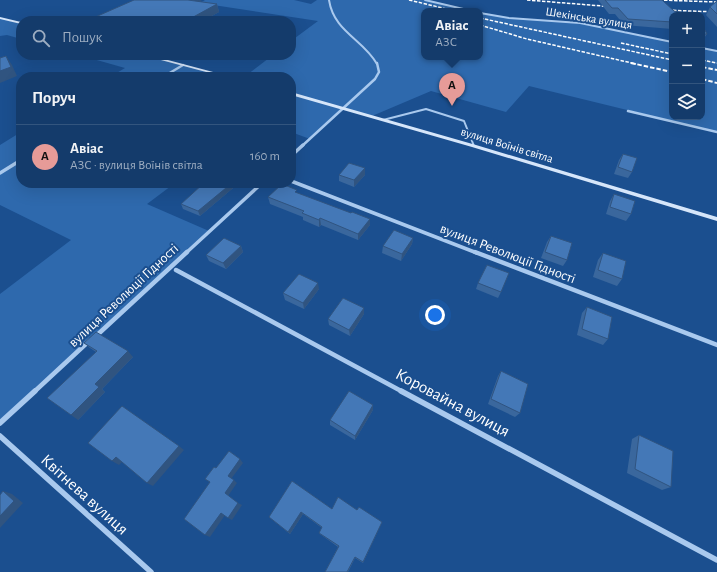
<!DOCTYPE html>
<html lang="uk">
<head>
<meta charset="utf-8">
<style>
	:root { --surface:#143b6b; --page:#214673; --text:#f1f3f6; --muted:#9dadc1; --line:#33557e; --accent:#e69b98 }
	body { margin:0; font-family:"Alegreya Sans",sans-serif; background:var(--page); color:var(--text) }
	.controls { position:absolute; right:12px; top:12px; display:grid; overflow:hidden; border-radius:8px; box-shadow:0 4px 16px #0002 }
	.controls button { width:36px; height:36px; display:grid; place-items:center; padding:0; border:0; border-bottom:1px solid var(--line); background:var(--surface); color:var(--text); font:20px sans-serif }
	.you { position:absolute; left:435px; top:315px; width:14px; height:14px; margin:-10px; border:3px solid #fff; border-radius:50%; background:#1a73e8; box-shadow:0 0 0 6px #1a73e833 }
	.badge { display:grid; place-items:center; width:26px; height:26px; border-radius:50%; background:var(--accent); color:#111; font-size:13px; font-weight:700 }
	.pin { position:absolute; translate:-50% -33px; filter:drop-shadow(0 1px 2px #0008) }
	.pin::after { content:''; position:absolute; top:21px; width:14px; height:12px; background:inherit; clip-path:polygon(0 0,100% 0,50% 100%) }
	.popup { position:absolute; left:421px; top:8px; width:62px; height:52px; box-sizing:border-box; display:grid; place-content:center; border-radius:8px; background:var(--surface); filter:drop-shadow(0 1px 3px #0005); font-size:13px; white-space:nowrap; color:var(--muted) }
	.popup b { font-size:15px; color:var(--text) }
	.popup::after { content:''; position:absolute; left:50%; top:100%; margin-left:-8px; border:8px solid transparent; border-top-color:var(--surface) }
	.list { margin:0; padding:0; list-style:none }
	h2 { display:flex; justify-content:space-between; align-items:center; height:52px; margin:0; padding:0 16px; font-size:17px }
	h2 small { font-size:13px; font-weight:400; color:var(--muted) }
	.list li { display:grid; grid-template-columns:26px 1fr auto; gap:12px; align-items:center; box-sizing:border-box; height:64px; padding:0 16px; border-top:1px solid var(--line) }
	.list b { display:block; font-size:15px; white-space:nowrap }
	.list p { margin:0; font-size:13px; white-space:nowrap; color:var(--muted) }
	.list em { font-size:13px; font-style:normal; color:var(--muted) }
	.icon { flex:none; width:22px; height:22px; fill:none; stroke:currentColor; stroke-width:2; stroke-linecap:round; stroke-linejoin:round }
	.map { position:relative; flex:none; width:717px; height:572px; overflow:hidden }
	.search { position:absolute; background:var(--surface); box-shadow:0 4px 16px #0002; left:16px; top:16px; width:280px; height:44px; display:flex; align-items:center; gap:10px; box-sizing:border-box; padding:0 14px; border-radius:16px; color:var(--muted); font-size:15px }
	.panel { position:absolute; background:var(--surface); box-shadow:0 4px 16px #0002; left:16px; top:72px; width:280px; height:116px; border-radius:16px }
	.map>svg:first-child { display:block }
	.green { fill:#2e69ad }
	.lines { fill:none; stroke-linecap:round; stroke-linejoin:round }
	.lane { stroke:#a9c9ee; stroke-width:2 }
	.street-far4 { stroke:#a9c9ee; stroke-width:2 }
	.street-far3 { stroke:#a9c9ee; stroke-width:2.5 }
	.street-far2 { stroke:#a9c9ee; stroke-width:3.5 }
	.street-far1 { stroke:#a9c9ee; stroke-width:4.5 }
	.street { stroke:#a9c9ee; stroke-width:5.5 }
	.secondary { fill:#d6e6fa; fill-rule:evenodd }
	.rail-far1 { stroke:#fff; stroke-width:1.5; stroke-dasharray:3.5 1.5; stroke-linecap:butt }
	.rail { stroke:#fff; stroke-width:2; stroke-dasharray:4.5 2; stroke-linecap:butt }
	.wall { fill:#3a679d }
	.shaded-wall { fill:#305480 }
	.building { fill:#4478b7; stroke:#305480 }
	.labels { text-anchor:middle; stroke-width:4; stroke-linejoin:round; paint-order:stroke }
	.far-street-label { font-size:12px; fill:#fff; stroke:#1b4f8f }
	.street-label { font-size:14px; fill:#fff; stroke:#1b4f8f }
	.near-street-label { font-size:17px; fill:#fff; stroke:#1b4f8f }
</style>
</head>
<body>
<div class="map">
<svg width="717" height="572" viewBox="0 0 717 572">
	<rect width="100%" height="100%" fill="#1b4f8f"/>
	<path class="green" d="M205 0H294L311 4 317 0H425L472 11H424V57H480V13L509 18 580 23 672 42V117H702V48L717 51V132L529 86 506 112 431 91 372 116 344 108 310 139 291 132V77H244L273 55H291V41L318 21 200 3Z
		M0 18 21 24V39L7 35 0 36Z
		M79 55H144L230 77H110L125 68Z
		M21 132V183H175L147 204 209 231 0 423V294L71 240 0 205V145Z"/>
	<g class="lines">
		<path class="lane" d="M383 120 426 109 464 121 474 146"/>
		<path class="street-far4" d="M329 0C334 32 363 39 377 64
			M425 0 472 11
			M480 13 509 18 580 23 672 42
			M702 48 717 51"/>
		<path class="street-far3" d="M163 77 183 65
			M628 111 717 132
			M302 146 375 79 379 72 377 63"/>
		<path class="street-far2" d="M291 156 303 145
			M0 173 21 160
			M291 181 477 253
			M186 253 262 183"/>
		<path class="street-far1" d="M475 252 717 345
			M176 270 403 392
			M95 337 187 252
			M34 392 89 341"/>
		<path class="street" d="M401 391 717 560
			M0 423 35 391
			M0 436 151 572"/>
		<path class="secondary" d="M0 17 21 22V24L0 19Z
			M142 55H149L232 77H225Z
			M291 92 476 145 717 217V221L472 147 291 95Z"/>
		<path class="rail-far1" d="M409 0 455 11
			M527 0 615 7
			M659 0 717 2
			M663 10 717 12
			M480 18 672 60
			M480 25 527 39 636 64
			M621 43 672 54
			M702 60 717 63"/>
		<path class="rail" d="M631 63 672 72
			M702 67 717 70
			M702 79 717 83"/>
	</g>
	<path class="wall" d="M598 0H662L672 15V29L624 25 615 14H609Z
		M717 1V27L706 15 710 7Z
		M199 2 217 4 219 12 203 21H94L93 18Z
		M702 25 707 34 702 41Z
		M623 154 632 172 628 178 614 174 619 160Z
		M365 168V175L354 187 339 181V175Z
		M203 183H239L200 216 183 209 181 204 204 183Z
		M298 193 370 225 358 240 321 225 319 227 303 220V217L270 204 268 197Z
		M614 194 631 214 626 221 606 214 610 201Z
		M551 236 567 260 563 266 541 258 547 242Z
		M413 238 412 244 401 261 382 253 383 246Z
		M241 246 243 252 226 269 209 261 206 255Z
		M603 253 622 279 617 286 593 277 598 260Z
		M478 283 501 292 498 298 476 289Z
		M319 289 304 309 285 300 283 293Z
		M587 307 608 339 603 345 577 335 582 313Z
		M364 308V314L350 336 329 325 328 319Z
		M84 343 133 357 102 389 105 392 78 420 96 352 90 348Z
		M501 371 520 413 515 417 488 404 498 376Z
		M373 405V410L355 440 330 425V420Z
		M639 435 671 487 662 490 627 473 632 439Z
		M292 481 332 509 357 510 382 522 363 563 355 558 348 572H325L338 547 320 534 319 533 322 528 303 514 290 534 269 517Z"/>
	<path class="shaded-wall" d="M188 0H202L190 8Z
		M217 4 219 12 203 21H186Z
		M6 56 12 65 17 76 0 83V71Z
		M365 168V175L354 187V180Z
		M232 183H239L200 216 198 211Z
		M320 218 321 225 319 227V220Z
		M370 219V225L358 240V234Z
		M413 238 412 244 401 261 402 254Z
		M241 246 243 252 226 269 223 263Z
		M318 283 319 289 304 309 303 303Z
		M364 308V314L350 336 349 330Z
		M128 351 133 357 102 389 105 392 78 420 71 415 95 384Z
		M373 405V410L355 440V436Z
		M179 446 184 450 153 486 147 483Z
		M116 457 123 461 119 465 112 461Z
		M240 459 243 463 231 479 228 476Z
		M234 480 237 483 228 496 225 493Z
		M3 491 12 494 23 503 0 528V516Z
		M238 503 242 505 232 520 228 518Z
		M301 512 303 514 290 534 288 532Z
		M221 513 225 515 210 537 205 535Z"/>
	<path class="building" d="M134 0H188L217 4 186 21H111L93 18Z
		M605 0H662L674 11 695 15H672V22L628 19 618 8H612Z
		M717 1V14L710 7Z
		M702 25 707 34H702Z
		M6 56 11 67 0 71V58Z
		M623 154 637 158 632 172 618 167Z
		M349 163 365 168 354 180 339 175Z
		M204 183H232L198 211 181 204Z
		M282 184 297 190 295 192 351 213 352 212 370 219 358 234 320 218 319 220 302 213 304 211 268 197Z
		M614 194 635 201 631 214 610 207Z
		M394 230 413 238 402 254 383 246Z
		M551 236 572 243 567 260 545 252Z
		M224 238 241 246 223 263 206 255Z
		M603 253 626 261 622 279 598 270Z
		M487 265 509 273 501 292 478 283Z
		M299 274 318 283 303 303 283 293Z
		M343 298 364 308 349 330 328 319Z
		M587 307 612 317 608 339 582 329Z
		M96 332 128 351 95 384 99 387 71 415 47 398 97 351 84 343Z
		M501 371 528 384 520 413 491 399Z
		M349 391 373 405 355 436 330 420Z
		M122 406 179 446 147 483 116 457 112 461 88 443Z
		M639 435 673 451 671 487 635 469Z
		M229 451 240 459 228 476 234 480 225 493 238 503 228 518 221 513 205 535 184 519 210 482 205 479 214 467 216 468Z
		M292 481 332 509 338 497 357 510 359 507 382 522 363 562 355 557 347 572H325L339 546 319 533 322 527 301 512 288 532 269 517Z
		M3 491 14 501 0 516V495Z"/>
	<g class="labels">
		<g class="far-street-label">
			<text transform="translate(589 18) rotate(9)" y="4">Шекінська вулиця</text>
			<text transform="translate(507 145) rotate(17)" y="4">вулиця Воїнів світла</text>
		</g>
		<g class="street-label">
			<text transform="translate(508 253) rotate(21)" y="5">вулиця Революції Гідності</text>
			<text transform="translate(123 295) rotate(-43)" y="5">вулиця Революції Гідності</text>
		</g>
		<g class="near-street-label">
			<text transform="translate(453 402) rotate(28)" y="6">Коровайна вулиця</text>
			<text transform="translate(85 494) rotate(42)" y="6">Квітнева вулиця</text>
		</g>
	</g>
</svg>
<div class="controls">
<button>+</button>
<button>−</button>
<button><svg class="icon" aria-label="layers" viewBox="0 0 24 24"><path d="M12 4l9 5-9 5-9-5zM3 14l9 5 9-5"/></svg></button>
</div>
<div class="you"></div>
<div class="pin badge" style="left:452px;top:106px">A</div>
<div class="popup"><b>Авіас</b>АЗС</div>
<div class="search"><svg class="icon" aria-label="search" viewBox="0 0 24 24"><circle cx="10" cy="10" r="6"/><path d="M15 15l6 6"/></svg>Пошук</div>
<section class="panel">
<h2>Поруч<small></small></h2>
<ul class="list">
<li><span class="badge">A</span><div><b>Авіас</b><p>АЗС · вулиця Воїнів світла</p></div><em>160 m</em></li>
</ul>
</section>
</div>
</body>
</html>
